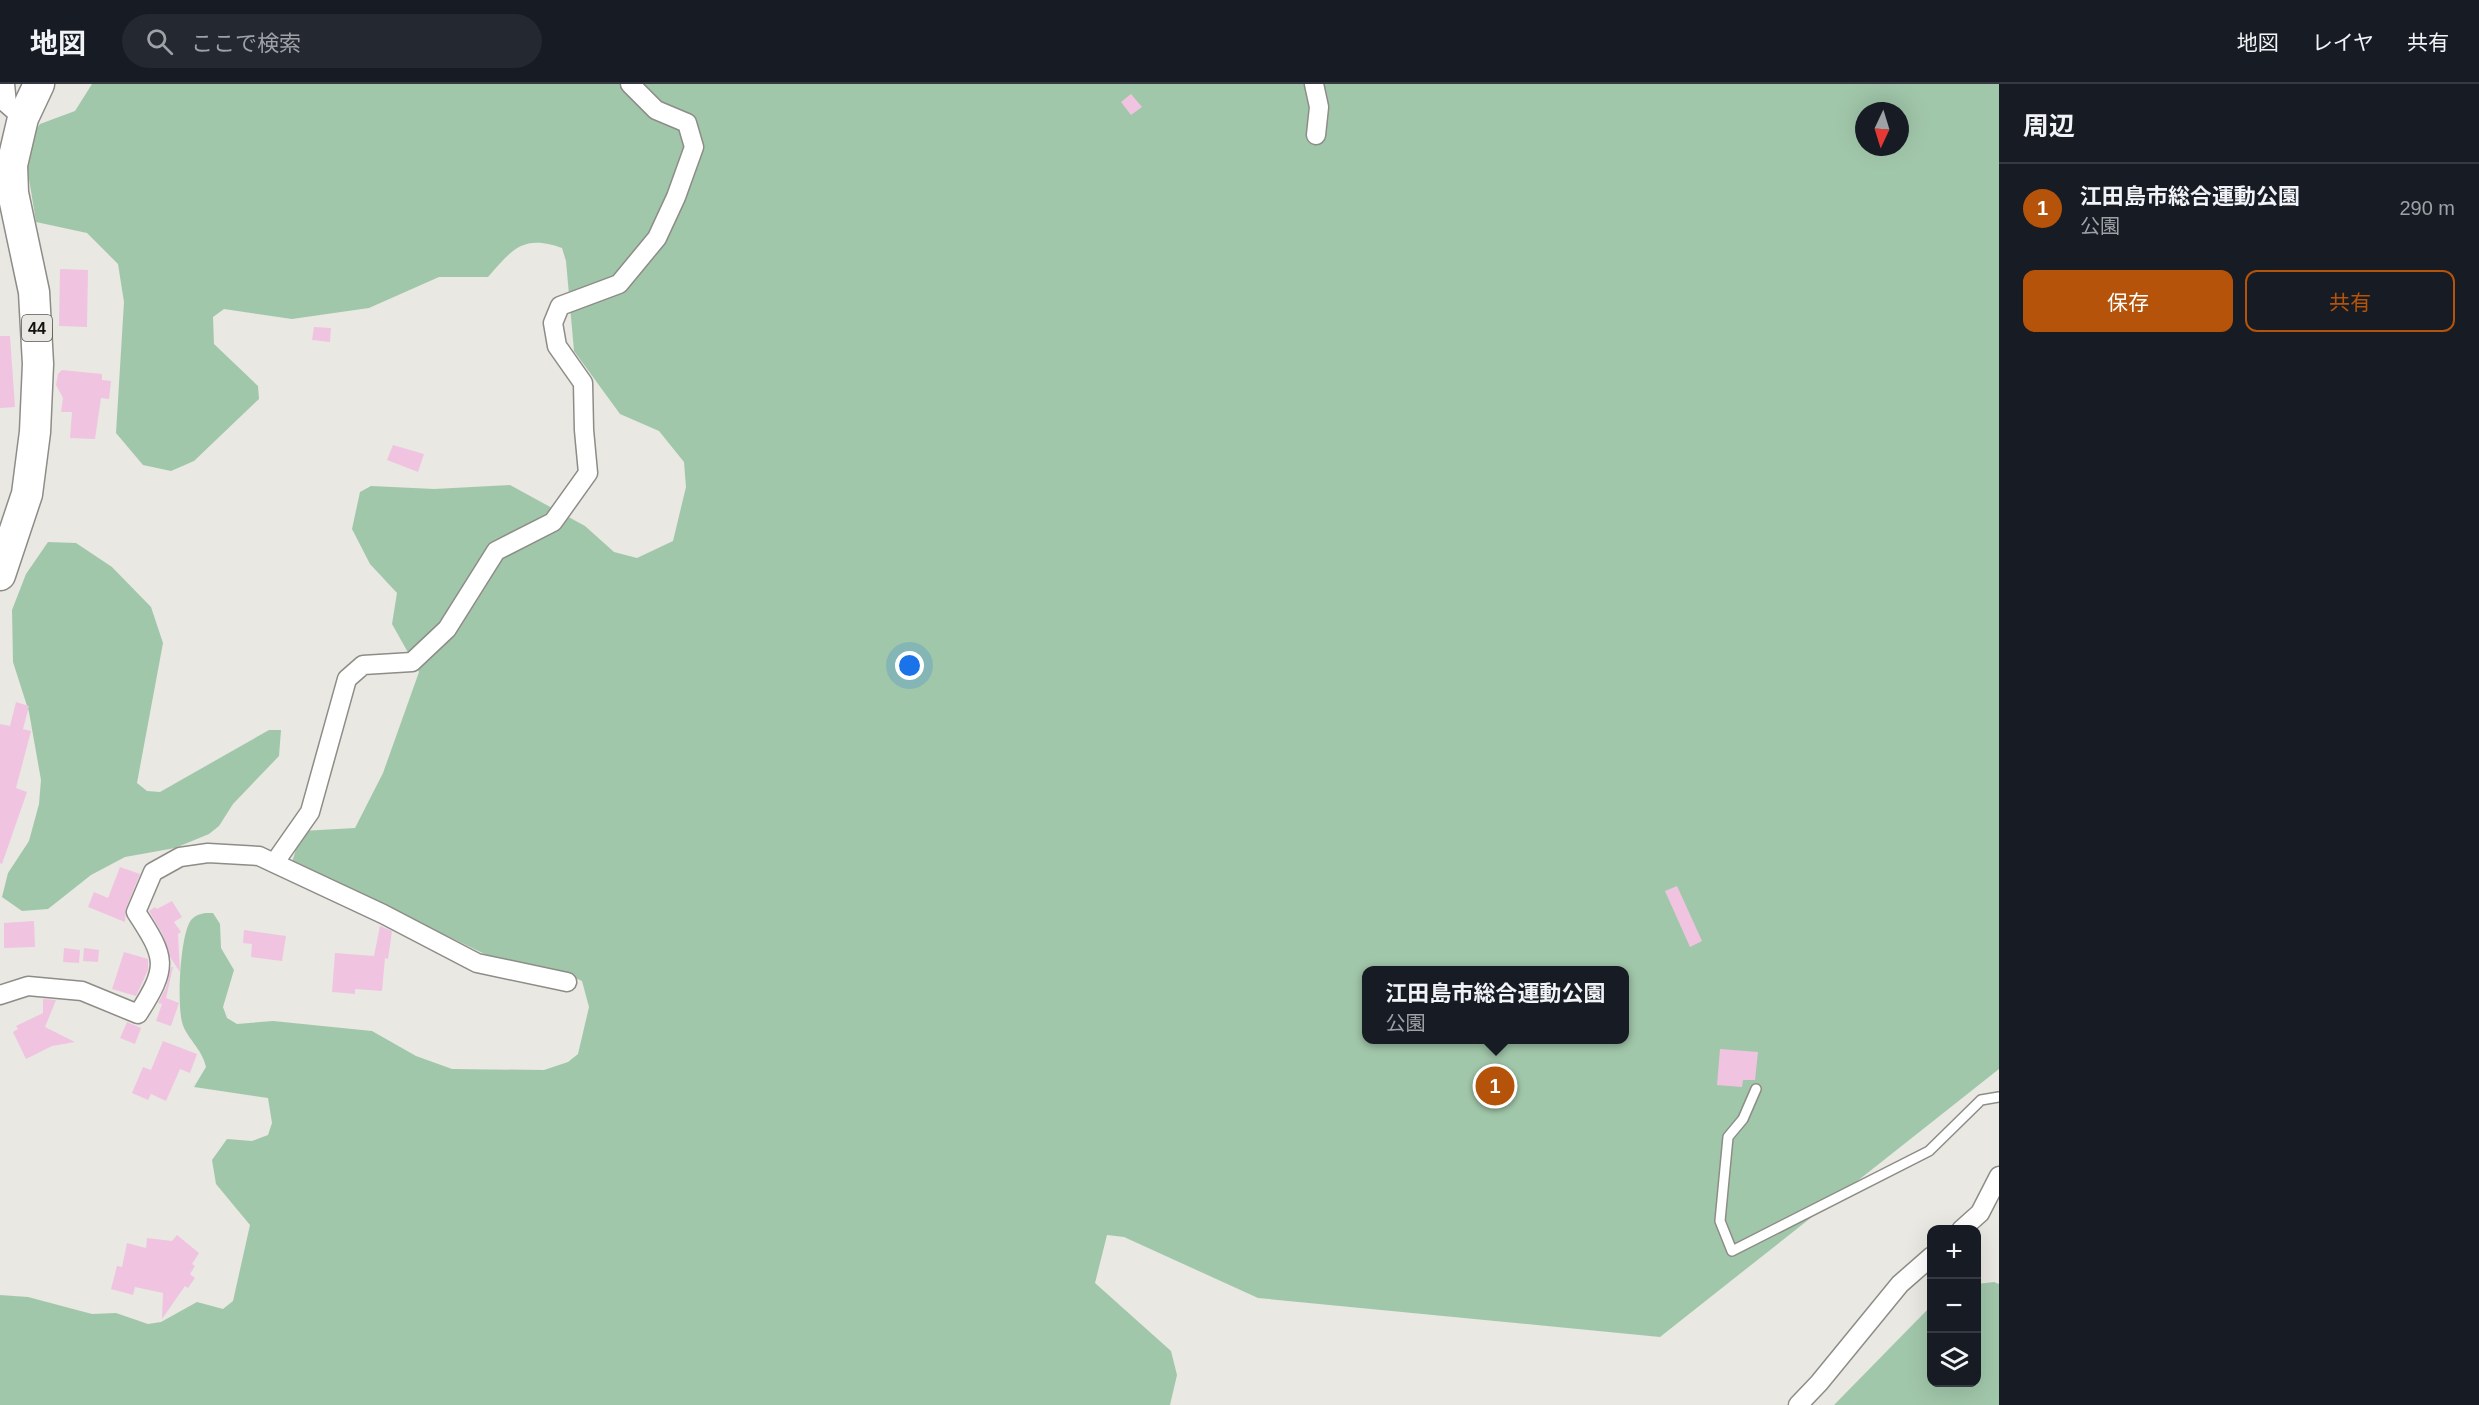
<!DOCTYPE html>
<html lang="ja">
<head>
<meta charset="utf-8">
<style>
	:root { --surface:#171b24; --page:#242831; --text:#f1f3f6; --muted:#9ea1a6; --line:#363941; --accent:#b45309 }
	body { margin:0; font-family:Helvetica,"Noto Sans JP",sans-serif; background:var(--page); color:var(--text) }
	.controls { position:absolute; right:18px; bottom:18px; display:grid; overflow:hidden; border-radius:12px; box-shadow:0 6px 24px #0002 }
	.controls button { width:54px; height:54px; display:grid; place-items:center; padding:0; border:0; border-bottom:2px solid var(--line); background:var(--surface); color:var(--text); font:30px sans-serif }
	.compass { position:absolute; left:1855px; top:18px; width:54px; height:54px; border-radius:50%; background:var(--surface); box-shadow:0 6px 24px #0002; rotate:184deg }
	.you { position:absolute; left:910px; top:582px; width:21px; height:21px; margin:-15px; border:4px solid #fff; border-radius:50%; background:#1a73e8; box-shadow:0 0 0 9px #1a73e833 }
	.badge { display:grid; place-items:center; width:39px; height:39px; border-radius:50%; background:var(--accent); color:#fff; font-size:20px; font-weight:700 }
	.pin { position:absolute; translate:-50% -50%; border:3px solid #fff; box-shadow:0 2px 6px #0006 }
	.popup { position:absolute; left:1362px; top:882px; width:267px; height:78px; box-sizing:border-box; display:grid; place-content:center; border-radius:12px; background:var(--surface); filter:drop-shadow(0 2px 4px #0005); font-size:20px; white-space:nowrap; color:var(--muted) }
	.popup b { font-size:22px; color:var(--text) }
	.popup::after { content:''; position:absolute; left:50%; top:100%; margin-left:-12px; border:12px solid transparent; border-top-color:var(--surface) }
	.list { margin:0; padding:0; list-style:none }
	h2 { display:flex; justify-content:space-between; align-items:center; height:78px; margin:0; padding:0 24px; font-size:26px }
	h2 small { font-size:20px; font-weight:400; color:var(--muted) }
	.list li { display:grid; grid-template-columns:39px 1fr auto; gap:18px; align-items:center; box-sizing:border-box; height:90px; padding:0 24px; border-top:2px solid var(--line) }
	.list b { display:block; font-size:22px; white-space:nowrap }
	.list p { margin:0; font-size:20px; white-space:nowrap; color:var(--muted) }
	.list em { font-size:20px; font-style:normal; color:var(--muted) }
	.actions { display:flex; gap:12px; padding:18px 24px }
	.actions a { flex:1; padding:14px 0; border:2px solid var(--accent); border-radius:12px; text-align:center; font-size:21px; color:var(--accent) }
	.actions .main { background:var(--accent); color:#fff }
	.icon { flex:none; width:33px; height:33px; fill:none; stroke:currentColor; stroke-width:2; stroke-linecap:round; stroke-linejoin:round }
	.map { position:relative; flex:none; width:1999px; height:1321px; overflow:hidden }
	header { display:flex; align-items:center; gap:36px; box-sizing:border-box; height:84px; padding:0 30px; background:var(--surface); border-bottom:2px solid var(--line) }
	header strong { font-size:28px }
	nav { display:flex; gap:33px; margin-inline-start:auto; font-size:21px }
	.search { width:420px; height:54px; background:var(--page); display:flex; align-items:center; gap:15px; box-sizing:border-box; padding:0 21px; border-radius:33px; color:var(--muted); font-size:22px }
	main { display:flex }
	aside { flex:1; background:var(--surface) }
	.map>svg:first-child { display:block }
	.green { fill:#a1c7aa; fill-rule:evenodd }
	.building { fill:#f0c4e1 }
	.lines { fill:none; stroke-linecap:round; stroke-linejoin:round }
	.service-casing { stroke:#8d8c87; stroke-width:12 }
	.minor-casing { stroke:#8d8c87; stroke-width:21 }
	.primary-casing { stroke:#8d8c87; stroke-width:33 }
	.service { stroke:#fff; stroke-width:9 }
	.minor { stroke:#fff; stroke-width:18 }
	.primary { stroke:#fff; stroke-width:30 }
	.labels { text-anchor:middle; stroke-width:5; stroke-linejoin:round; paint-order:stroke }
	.shield { fill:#e9e8e3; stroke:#52524f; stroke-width:1.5 }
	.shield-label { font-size:16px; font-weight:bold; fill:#11110f }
</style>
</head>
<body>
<header>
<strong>地図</strong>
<div class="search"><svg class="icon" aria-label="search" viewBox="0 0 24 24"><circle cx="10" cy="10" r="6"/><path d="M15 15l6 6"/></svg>ここで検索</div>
<nav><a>地図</a><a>レイヤ</a><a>共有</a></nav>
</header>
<main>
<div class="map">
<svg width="1999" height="1321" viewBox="0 0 1999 1321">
	<rect width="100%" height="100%" fill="#e9e8e3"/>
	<path class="green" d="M92 0H1999V985L1660 1253 1258 1214 1124 1153 1107 1151 1095 1199 1171 1267 1177 1291 1170 1321H0V1211L28 1213 92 1230 116 1229 148 1240 161 1238 197 1218 223 1225 233 1217 250 1141 216 1100 212 1076 227 1055 252 1057 268 1051 272 1039 268 1014 194 1003 206 983C202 964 186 954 182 938 177 919 180 851 191 836 197 829 205 829 213 829L220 840 221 864 234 886 223 923 227 934 237 940 273 937 372 947 416 972 452 985 544 986 568 978 578 970 589 923 582 897 558 886 491 873 292 778 302 747 355 744 383 689 419 588 392 540 397 509 370 480 352 445 360 408 371 402 434 405 510 401 585 442 614 468 637 474 673 457 686 403 684 378 659 347 620 330 574 267 566 177 562 164C522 150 512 166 488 193H439L369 224 292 235 224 225 213 233 214 260 258 302 259 315 194 377 171 387 143 381 116 349 124 218 118 180 87 149 36 138 26 76 32 51 40 40 75 27ZM1864 27H1900V63H1864ZM1366 886H1624V956H1366Z
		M48 458 76 459 112 483 151 523 163 559 137 699 147 707 160 708 269 646H281L279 672 233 720 219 742 209 750 175 764 125 773 91 791 48 825 22 827 2 813 8 789 29 757 39 720 41 696 29 628 13 578 12 526 26 490Z
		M1994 1198 1999 1200V1321H1834L1931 1222 1932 1298H1976L1977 1200Z"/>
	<path class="building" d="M1131 10 1142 23 1131 31 1121 18Z
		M60 185 88 186 87 243 59 242Z
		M314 243 331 244 330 258 312 256Z
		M0 252H10L15 323 0 324Z
		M62 286 102 290V296L111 297 109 315 101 314 95 355 70 354 72 328H61L63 314 56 301 58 290Z
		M393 361 424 370 418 388 387 376Z
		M16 618 29 622 23 645 31 647 16 704 27 708 2 780 0 779V640L10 642Z
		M120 783 140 790 126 824 125 838 88 823 94 808 108 814Z
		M1677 802 1702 857 1690 863 1665 807Z
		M172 817 182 833 174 838 181 848 178 850 180 888 170 873 163 851 149 827 155 823 157 825Z
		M34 837 35 863 4 864V839Z
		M380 842 392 847 388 875 385 874 382 907 355 905V910L332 908 335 869 374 872Z
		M244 846 286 852 282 877 251 873 252 860 243 859Z
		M64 864 80 866 79 879 63 878Z
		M84 864 99 866 98 878 83 877Z
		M124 868 148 875V886L136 912 112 905Z
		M171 883H173L166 914 179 919 171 942 156 937 162 920 158 919 166 904Z
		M43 915 56 916 45 943 75 958 52 962 26 975 13 948 18 945 16 942 43 929Z
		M127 938 141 944 135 960 120 954Z
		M163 957 197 970 190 989 180 985 166 1017 151 1010 148 1016 132 1009 143 983 151 986Z
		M1720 965 1758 968 1755 996H1743L1742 1003 1717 1001Z
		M177 1151 199 1169 192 1180 195 1182 190 1190 195 1194 188 1204 185 1202 162 1235 163 1209 135 1203 133 1211 111 1205 117 1182 122 1183 127 1159 146 1164 147 1154 172 1157Z"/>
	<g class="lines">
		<defs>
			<path id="service" d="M1756 1005 1743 1035 1728 1053 1720 1137 1732 1167 1929 1067 1981 1016 1999 1013"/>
			<path id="minor" d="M5 0 7 20 23 34
				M1314 0 1319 23 1316 51
				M275 778 310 728 347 595 363 581 412 578 447 545 496 467 553 438 588 389 584 346 583 299 557 262 553 239 560 222 619 200 657 154 676 113 694 63 687 39 656 26 630 0
				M0 911 28 902 82 907 138 930C169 882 166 874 136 828L153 788 180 773 208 769 259 772 383 830 477 879 567 898
				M1961 1146 1980 1129 1999 1092
				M1798 1321 1819 1299 1900 1200 1932 1172"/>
			<path id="primary" d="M0 491 27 410 35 348 38 280 34 208 13 109 12 81 23 34 39 0"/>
		</defs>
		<use href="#service" class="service-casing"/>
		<use href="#minor" class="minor-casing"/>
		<use href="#primary" class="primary-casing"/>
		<use href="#service" class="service"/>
		<use href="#minor" class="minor"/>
		<use href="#primary" class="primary"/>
	</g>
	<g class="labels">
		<rect class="shield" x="22" y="231" width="30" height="26" rx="4.5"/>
		<g class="shield-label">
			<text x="37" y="250">44</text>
		</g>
	</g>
</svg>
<div class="controls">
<button>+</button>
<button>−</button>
<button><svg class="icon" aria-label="layers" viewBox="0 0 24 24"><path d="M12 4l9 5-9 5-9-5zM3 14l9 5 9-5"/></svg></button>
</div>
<svg class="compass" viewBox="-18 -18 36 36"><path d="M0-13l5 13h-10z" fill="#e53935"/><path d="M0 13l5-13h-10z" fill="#9ea1a6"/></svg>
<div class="you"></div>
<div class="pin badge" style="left:1495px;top:1002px">1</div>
<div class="popup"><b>江田島市総合運動公園</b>公園</div>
</div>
<aside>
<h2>周辺<small></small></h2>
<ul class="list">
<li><span class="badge">1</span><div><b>江田島市総合運動公園</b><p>公園</p></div><em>290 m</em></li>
</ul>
<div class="actions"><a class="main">保存</a><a>共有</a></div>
</aside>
</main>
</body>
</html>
